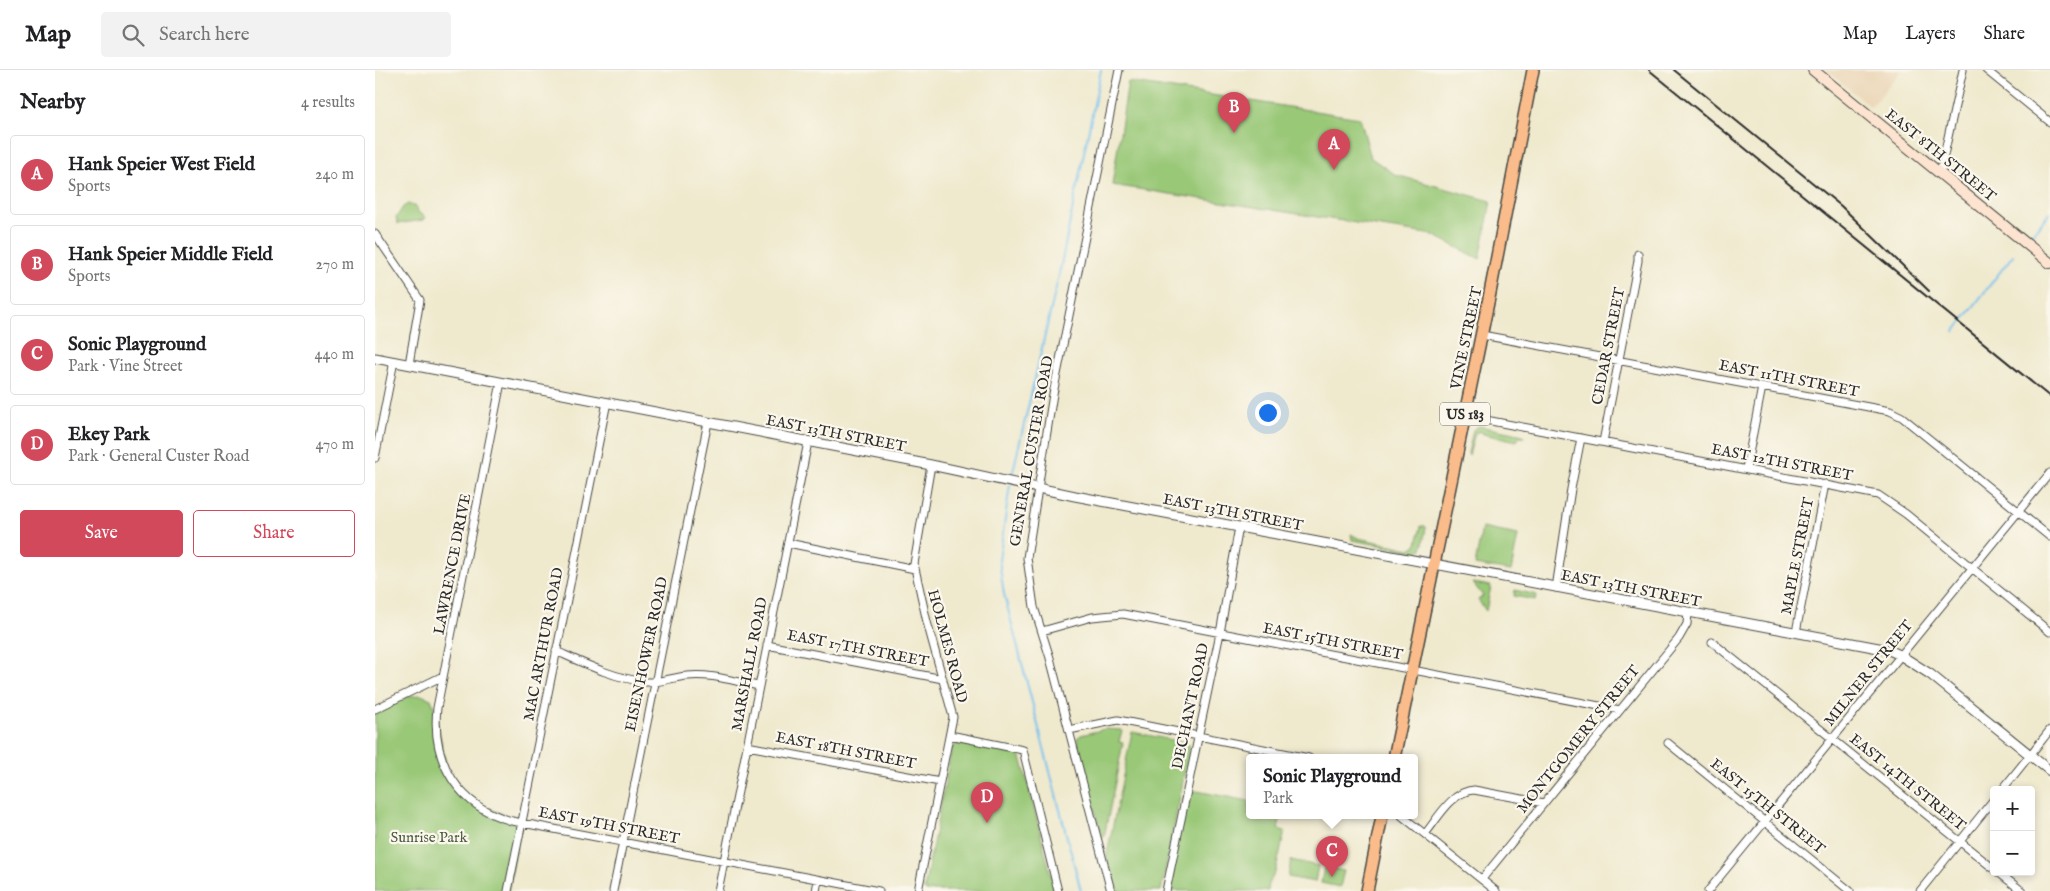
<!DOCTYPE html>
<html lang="en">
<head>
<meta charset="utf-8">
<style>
	:root { --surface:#fff; --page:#f2f2f2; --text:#202124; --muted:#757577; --line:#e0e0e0; --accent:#d1495b }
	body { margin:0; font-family:"IM FELL English",serif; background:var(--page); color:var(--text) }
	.controls { position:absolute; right:15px; bottom:15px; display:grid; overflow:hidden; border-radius:5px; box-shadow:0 2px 8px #0003 }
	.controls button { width:45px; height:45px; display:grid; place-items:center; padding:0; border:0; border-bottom:1px solid var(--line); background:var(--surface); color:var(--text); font:25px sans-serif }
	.you { position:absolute; left:892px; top:342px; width:18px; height:18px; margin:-12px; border:4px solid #fff; border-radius:50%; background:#1a73e8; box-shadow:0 0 0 8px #1a73e833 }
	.badge { display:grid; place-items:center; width:32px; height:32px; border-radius:50%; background:var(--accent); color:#fff; font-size:16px; font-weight:700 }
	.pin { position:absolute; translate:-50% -41px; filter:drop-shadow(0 1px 2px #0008) }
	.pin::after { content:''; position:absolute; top:26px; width:18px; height:15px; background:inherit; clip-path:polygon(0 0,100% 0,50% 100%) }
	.popup { position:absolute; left:871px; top:684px; width:172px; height:65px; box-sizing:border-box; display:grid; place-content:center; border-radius:5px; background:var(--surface); filter:drop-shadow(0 1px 4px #0005); font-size:16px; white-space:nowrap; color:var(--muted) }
	.popup b { font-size:19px; color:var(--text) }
	.popup::after { content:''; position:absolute; left:50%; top:100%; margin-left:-10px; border:10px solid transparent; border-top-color:var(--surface) }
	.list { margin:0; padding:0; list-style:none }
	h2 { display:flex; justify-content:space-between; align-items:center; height:65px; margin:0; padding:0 20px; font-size:21px }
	h2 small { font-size:16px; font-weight:400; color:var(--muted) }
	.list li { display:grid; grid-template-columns:32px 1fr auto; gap:15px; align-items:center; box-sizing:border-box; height:80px; margin:0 10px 10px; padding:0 10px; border:1px solid var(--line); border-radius:5px }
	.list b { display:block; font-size:19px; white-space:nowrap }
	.list p { margin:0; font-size:16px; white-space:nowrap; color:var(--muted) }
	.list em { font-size:16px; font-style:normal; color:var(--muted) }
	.actions { display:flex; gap:10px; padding:15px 20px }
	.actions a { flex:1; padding:11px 0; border:1px solid var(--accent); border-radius:5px; text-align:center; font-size:18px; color:var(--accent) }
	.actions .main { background:var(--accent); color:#fff }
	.icon { flex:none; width:28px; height:28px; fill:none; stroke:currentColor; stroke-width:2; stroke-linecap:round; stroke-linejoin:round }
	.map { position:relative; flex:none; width:1675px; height:821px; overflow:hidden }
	header { display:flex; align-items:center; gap:30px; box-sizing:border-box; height:70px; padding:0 25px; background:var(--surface); border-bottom:1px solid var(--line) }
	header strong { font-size:24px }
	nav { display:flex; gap:28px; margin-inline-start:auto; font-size:18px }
	.search { width:350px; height:45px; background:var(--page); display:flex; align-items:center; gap:12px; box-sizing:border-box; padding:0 18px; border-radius:5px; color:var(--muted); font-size:19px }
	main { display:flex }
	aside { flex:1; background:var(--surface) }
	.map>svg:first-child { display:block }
	.built { fill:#ecd8ba }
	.green { fill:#99c877; stroke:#627a51 }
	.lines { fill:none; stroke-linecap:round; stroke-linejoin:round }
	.stream { stroke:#74c1ee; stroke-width:2 }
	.minor-casing { stroke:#484843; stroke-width:9 }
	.tertiary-casing { stroke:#484843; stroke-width:11 }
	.secondary-casing { stroke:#484843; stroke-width:12 }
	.primary-casing { stroke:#484843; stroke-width:14 }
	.minor { stroke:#fff; stroke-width:7 }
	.tertiary { stroke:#fff; stroke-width:9 }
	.secondary { stroke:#fde4d0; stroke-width:10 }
	.primary { stroke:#f9bc8a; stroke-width:11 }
	.rail { stroke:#2b2b2b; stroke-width:2 }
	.labels { text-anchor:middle; stroke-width:4.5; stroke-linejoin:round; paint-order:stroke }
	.shield { fill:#fbf7ec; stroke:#696865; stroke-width:1 }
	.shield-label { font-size:14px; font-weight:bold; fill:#2b2b2b }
	.street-label { font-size:15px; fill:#2b2b2b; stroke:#fbf7ec }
	.park-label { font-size:15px; fill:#4c5a42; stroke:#fbf7ec }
</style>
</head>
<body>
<header>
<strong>Map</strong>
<div class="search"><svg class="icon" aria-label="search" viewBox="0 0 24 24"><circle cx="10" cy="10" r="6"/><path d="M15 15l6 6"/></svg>Search here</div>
<nav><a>Map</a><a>Layers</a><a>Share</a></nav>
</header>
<main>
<aside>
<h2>Nearby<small>4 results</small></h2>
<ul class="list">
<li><span class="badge">A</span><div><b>Hank Speier West Field</b><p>Sports</p></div><em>240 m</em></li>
<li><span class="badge">B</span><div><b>Hank Speier Middle Field</b><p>Sports</p></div><em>270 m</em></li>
<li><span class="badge">C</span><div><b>Sonic Playground</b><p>Park · Vine Street</p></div><em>440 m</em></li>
<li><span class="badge">D</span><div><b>Ekey Park</b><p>Park · General Custer Road</p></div><em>470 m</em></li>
</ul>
<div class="actions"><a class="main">Save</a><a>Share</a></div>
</aside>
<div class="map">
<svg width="1675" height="821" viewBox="0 0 1675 821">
	<rect width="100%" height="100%" fill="#fbf7ec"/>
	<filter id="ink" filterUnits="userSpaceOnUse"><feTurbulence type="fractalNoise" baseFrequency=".02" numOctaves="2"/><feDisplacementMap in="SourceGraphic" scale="10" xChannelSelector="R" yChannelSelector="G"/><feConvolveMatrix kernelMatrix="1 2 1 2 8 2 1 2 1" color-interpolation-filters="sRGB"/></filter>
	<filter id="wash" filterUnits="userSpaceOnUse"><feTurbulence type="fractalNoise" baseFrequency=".0096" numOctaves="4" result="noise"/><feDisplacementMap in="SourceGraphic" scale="20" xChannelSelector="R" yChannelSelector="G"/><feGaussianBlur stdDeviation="1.12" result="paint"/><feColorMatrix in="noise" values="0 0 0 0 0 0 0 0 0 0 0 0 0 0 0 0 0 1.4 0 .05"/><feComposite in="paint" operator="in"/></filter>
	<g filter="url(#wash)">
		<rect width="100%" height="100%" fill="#efe9cd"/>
		<path class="built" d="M1451 0H1527L1496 37Z"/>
		<path class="green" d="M753 12 985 48 996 88 1021 105 1116 131 1105 189 1058 165 737 115Z
			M33 134 39 136 45 144 50 147 48 150 23 154 21 148 28 137Z
			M1104 356 1148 365 1149 367H1144L1142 371 1108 364 1106 361 1100 363 1094 385 1093 383 1098 360Z
			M1046 456H1050L1051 458 1047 479 1042 482 977 470 976 464 983 468 1035 479 1042 474Z
			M1107 458 1143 465 1136 501 1100 495Z
			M1098 513 1116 516 1111 541 1103 530 1108 526Z
			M1140 520 1162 525 1161 530 1139 526Z
			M46 625 56 629 59 637 72 700 96 731 147 752 133 821H0V639L34 626Z
			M730 659 747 660 744 672 748 673 729 767H727L711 709 702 668 706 665Z
			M757 662 812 673 815 676 786 821H740L731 789Z
			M584 673 641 684 646 687 680 821H551L549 819 577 678Z
			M811 719 874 731V746H906L903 759 910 761 900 803 894 813 893 821H791Z
			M916 790 943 796 940 812 913 807Z
			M949 797 969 801 965 817 946 813Z"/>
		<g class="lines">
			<path class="stream" d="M1656 165 1675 142
				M1579 262 1638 185
				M636 410 684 205 726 0
				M635 415 624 490 629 524 706 821"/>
		</g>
	</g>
	<g filter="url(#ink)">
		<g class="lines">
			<defs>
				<path id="minor" d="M1611 0 1675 52
					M1565 103 1588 0
					M0 164 45 230 34 294
					M1107 265 1515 341 1527 347 1675 467
					M126 312 62 638C56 692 84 737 137 751L504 821
					M1090 346 1503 425 1531 444 1675 562
					M1228 372 1263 191V184
					M0 388 19 291
					M1371 399 1387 317
					M413 473 540 499
					M1181 518 1196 419 1206 368
					M667 561 717 547 748 544 1245 640
					M1421 562 1450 414
					M1337 572 1619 799
					M392 575 568 609
					M181 581C210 594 238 608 271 612 286 613 298 607 312 606 336 603 361 612 384 616
					M0 639 68 606
					M694 660 743 650 934 688
					M575 665 648 680 683 821
					M1293 673 1475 821
					M372 676 565 712
					M1627 720 1675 660
					M1027 746 1121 821
					M1050 764C1063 748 1077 721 1099 720L1169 733
					M1623 802 1647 821
					M1107 809 1304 568 1312 554 1313 543
					M133 821 232 332
					M238 821 333 352
					M343 821 433 372
					M441 821 443 810
					M543 821 578 647 552 552 539 494 556 395
					M736 821 675 588 659 537 652 488 678 324 744 0
					M791 821 845 563 864 457
					M1333 821 1675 403
					M1545 821 1619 729"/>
				<path id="tertiary" d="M0 288 556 395 700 426 1514 580 1525 585 1555 604 1675 701"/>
				<path id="secondary" d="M1438 0 1675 193"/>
				<path id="primary" d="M1019 688 1115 223 1158 0
					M992 821 1007 746"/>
			</defs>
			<use href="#minor" class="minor-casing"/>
			<use href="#tertiary" class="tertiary-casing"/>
			<use href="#secondary" class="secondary-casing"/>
			<use href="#primary" class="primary-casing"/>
			<use href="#minor" class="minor"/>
			<use href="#tertiary" class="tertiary"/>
			<use href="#secondary" class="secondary"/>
			<use href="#primary" class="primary"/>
			<path class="rail" d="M1274 0 1675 327
				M1299 0 1466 136 1554 221"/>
		</g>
	</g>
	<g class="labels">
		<rect class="shield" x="1065" y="332.5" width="50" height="23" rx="4"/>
		<g class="shield-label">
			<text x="1090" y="349">US 183</text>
		</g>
		<g class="street-label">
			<text transform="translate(1566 85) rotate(39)" y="5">EAST 8TH STREET</text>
			<text transform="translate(1091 268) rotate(-78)" y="5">VINE STREET</text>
			<text transform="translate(1233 276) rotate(-79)" y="5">CEDAR STREET</text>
			<text transform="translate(1414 308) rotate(11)" y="5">EAST 11TH STREET</text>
			<text transform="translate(461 363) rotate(11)" y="5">EAST 13TH STREET</text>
			<text transform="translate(656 381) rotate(-80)" y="5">GENERAL CUSTER ROAD</text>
			<text transform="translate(1407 392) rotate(11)" y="5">EAST 12TH STREET</text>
			<text transform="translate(858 442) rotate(11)" y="5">EAST 13TH STREET</text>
			<text transform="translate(1422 486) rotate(-79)" y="5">MAPLE STREET</text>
			<text transform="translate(77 494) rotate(-79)" y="5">LAWRENCE DRIVE</text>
			<text transform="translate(1256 518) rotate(11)" y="5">EAST 13TH STREET</text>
			<text transform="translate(958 571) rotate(11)" y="5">EAST 15TH STREET</text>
			<text transform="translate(168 574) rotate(-79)" y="5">MAC ARTHUR ROAD</text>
			<text transform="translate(573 576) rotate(75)" y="5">HOLMES ROAD</text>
			<text transform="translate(483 578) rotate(11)" y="5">EAST 17TH STREET</text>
			<text transform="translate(271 584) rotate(-78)" y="5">EISENHOWER ROAD</text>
			<text transform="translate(374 594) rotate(-79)" y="5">MARSHALL ROAD</text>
			<text transform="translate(1493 603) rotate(-51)" y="5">MILNER STREET</text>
			<text transform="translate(815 636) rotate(-78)" y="5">DECHANT ROAD</text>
			<text transform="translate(1203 669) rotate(-51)" y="5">MONTGOMERY STREET</text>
			<text transform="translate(471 680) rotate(11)" y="5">EAST 18TH STREET</text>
			<text transform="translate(1533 712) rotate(39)" y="5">EAST 14TH STREET</text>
			<text transform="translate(1393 736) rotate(39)" y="5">EAST 15TH STREET</text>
			<text transform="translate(234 755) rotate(11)" y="5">EAST 19TH STREET</text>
		</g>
		<g class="park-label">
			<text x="54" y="772">Sunrise Park</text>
		</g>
	</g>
</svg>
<div class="controls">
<button>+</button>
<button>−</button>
</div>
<div class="you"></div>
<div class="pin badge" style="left:959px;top:100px">A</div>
<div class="pin badge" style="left:859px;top:63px">B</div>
<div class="pin badge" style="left:957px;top:807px">C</div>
<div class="popup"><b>Sonic Playground</b>Park</div>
<div class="pin badge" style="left:612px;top:753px">D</div>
</div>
</main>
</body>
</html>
